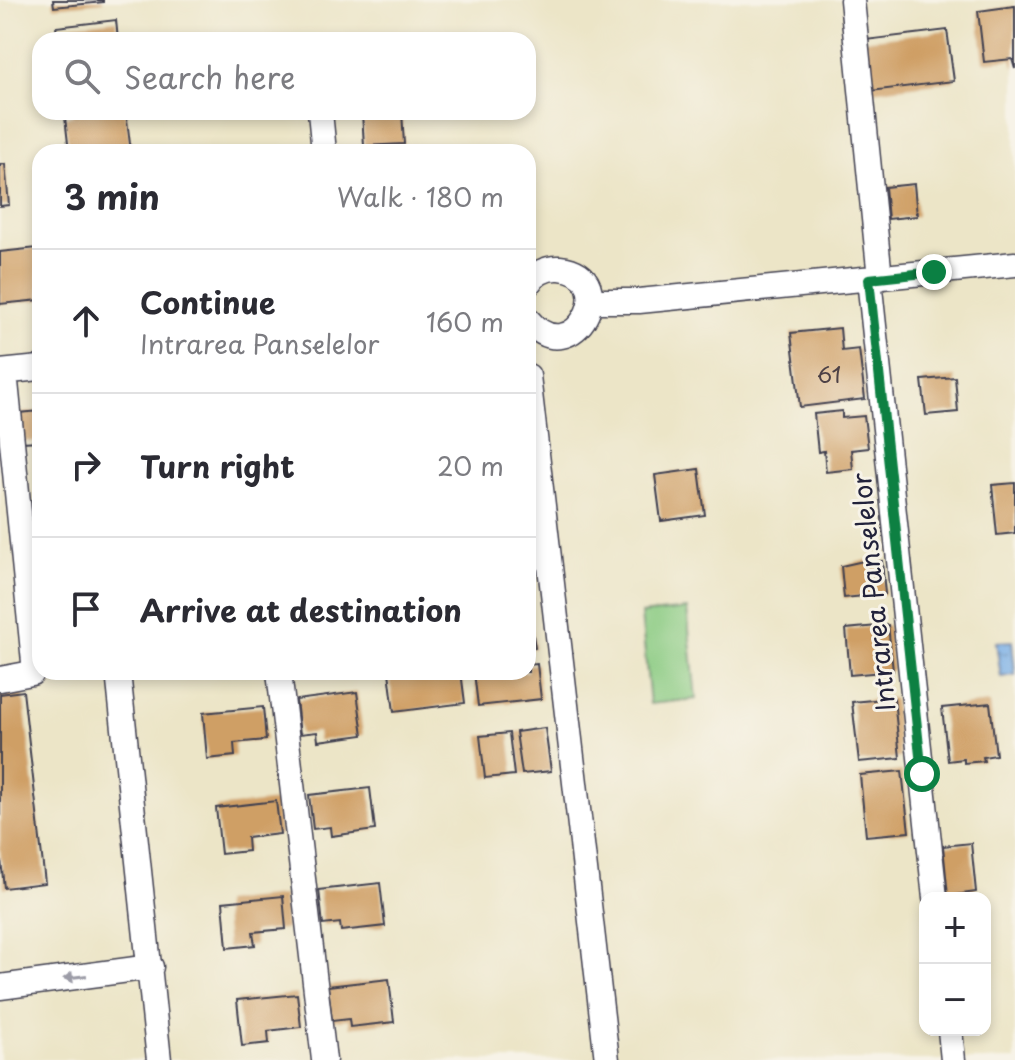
<!DOCTYPE html>
<html lang="en">
<head>
<meta charset="utf-8">
<style>
	:root { --surface:#fff; --page:#f2f2f3; --text:#2b2b33; --muted:#7c7c81; --line:#e1e1e2 }
	body { margin:0; font-family:"Playpen Sans",sans-serif; background:var(--page); color:var(--text) }
	.controls { position:absolute; right:24px; bottom:24px; display:grid; overflow:hidden; border-radius:16px; box-shadow:0 4px 12px #0003 }
	.controls button { width:72px; height:72px; display:grid; place-items:center; padding:0; border:0; border-bottom:2px solid var(--line); background:var(--surface); color:var(--text); font:40px sans-serif }
	.stop { position:absolute; width:24px; height:24px; margin:-18px; border:6px solid #0b8043; border-radius:50%; background:#fff }
	.stop.end { background:#0b8043; border-color:#fff; box-shadow:0 2px 8px #0008 }
	.list { margin:0; padding:0; list-style:none }
	h2 { display:flex; justify-content:space-between; align-items:center; height:104px; margin:0; padding:0 32px; font-size:34px }
	h2 small { font-size:26px; font-weight:400; color:var(--muted) }
	.list li { display:grid; grid-template-columns:52px 1fr auto; gap:24px; align-items:center; box-sizing:border-box; height:144px; padding:0 32px; border-top:2px solid var(--line) }
	.list b { display:block; font-size:30px; white-space:nowrap }
	.list p { margin:0; font-size:26px; white-space:nowrap; color:var(--muted) }
	.list em { font-size:26px; font-style:normal; color:var(--muted) }
	.icon { flex:none; width:44px; height:44px; fill:none; stroke:currentColor; stroke-width:2; stroke-linecap:round; stroke-linejoin:round }
	.map { position:relative; flex:none; width:1015px; height:1060px; overflow:hidden }
	.search { position:absolute; background:var(--surface); box-shadow:0 4px 12px #0003; left:32px; top:32px; width:504px; height:88px; display:flex; align-items:center; gap:20px; box-sizing:border-box; padding:0 28px; border-radius:24px; color:var(--muted); font-size:30px }
	.panel { position:absolute; background:var(--surface); box-shadow:0 4px 12px #0003; left:32px; top:144px; width:504px; height:536px; border-radius:24px }
	.map>svg:first-child { display:block }
	.garden { fill:#8acb82; stroke:#56765e; stroke-width:2 }
	.water { fill:url(#water-ripples); stroke:#4d6890; stroke-width:2 }
	.building { fill:#cf9f65 }
	.lines { fill:none; stroke-linecap:round; stroke-linejoin:round }
	.minor-casing { stroke:#403f50; stroke-width:27 }
	.minor { stroke:#fff; stroke-width:24 }
	.oneway { fill:#9c9ca7 }
	.route { stroke:#0b8043; stroke-width:10 }
	.labels { text-anchor:middle; stroke-width:6; stroke-linejoin:round; paint-order:stroke }
	.number-label { font-size:22px; fill:#4d4146 }
	.street-label { font-size:26px; fill:#22223b; stroke:#f7f3e8 }
</style>
</head>
<body>
<div class="map">
<svg width="1015" height="1060" viewBox="0 0 1015 1060">
	<defs>
		<pattern id="water-ripples" width="26" height="14" patternUnits="userSpaceOnUse" patternTransform="scale(2)"><rect width="26" height="14" fill="#78aee6"/><path d="M2 4q2-2 4 0t4 0M15 11q2-2 4 0t4 0" fill="none" stroke="#628dbc"/></pattern>
	</defs>
	<rect width="100%" height="100%" fill="#f7f3e8"/>
	<filter id="ink" filterUnits="userSpaceOnUse"><feTurbulence type="fractalNoise" baseFrequency=".0125" numOctaves="2"/><feDisplacementMap in="SourceGraphic" scale="16" xChannelSelector="R" yChannelSelector="G"/><feConvolveMatrix kernelMatrix="1 2 1 2 8 2 1 2 1" color-interpolation-filters="sRGB"/></filter>
	<filter id="wash" filterUnits="userSpaceOnUse"><feTurbulence type="fractalNoise" baseFrequency=".006" numOctaves="4" result="noise"/><feDisplacementMap in="SourceGraphic" scale="32" xChannelSelector="R" yChannelSelector="G"/><feGaussianBlur stdDeviation="1.8" result="paint"/><feColorMatrix in="noise" values="0 0 0 0 0 0 0 0 0 0 0 0 0 0 0 0 0 1.4 0 .05"/><feComposite in="paint" operator="in"/></filter>
	<g filter="url(#wash)">
		<rect width="100%" height="100%" fill="#ece5c7"/>
		<path class="garden" d="M687 609 696 699 650 704 641 614Z"/>
		<path class="water" d="M1012 641 1015 675 1001 677 996 642Z"/>
		<g id="blocks">
			<path class="building" d="M53 0H103V2L54 7Z
				M1015 6V69L1012 59 984 62 978 11Z
				M116 20 118 40H58L56 27Z
				M947 30 954 81 871 91 865 40Z
				M72 112H126L131 152H69L65 117 72 116Z
				M362 112H402L404 144 364 146Z
				M5 164 9 205 0 206V165Z
				M914 184 917 216 888 219 885 187Z
				M37 248 40 300 0 304V252Z
				M840 328 842 351 859 349 865 399 800 407 791 333Z
				M955 377 958 412 926 415 922 380Z
				M40 411V441L21 442 19 413Z
				M842 411V418L864 416 868 448 851 450 853 469 826 472 824 451 818 452 814 414Z
				M699 469 705 515 661 521 655 475Z
				M1015 483V533L997 535 992 485Z
				M868 560V563L882 561 885 594 844 598 841 566Z
				M528 604 535 648 528 649Z
				M888 625 893 671 850 675 846 629Z
				M537 664 541 699 478 706 474 672H528V665Z
				M389 672H461L465 703 394 712Z
				M23 691 45 883 4 888 0 850V694Z
				M357 692 363 735 318 741 317 732 300 734 296 700Z
				M894 698 900 758 859 762 852 702Z
				M990 703 996 755 983 757 984 761 964 763V759L948 761 942 708Z
				M263 707 266 740 234 743 235 756 207 759 203 713Z
				M545 728 551 771 522 774 516 732Z
				M509 733 514 775 485 778 480 736Z
				M902 771 909 832 866 836 860 775Z
				M370 788 375 830 331 836 330 827 313 829 309 795Z
				M276 801 280 834 247 838 248 851 221 854 216 808Z
				M971 843 976 892 948 896 943 846Z
				M380 883 385 926 341 931 340 923 323 925 319 890Z
				M283 896 286 929 253 932 255 945 227 948 223 902Z
				M389 979 394 1022 350 1027 349 1019 332 1021 328 986Z
				M297 994 301 1027 268 1031 269 1043 242 1046 237 1000Z"/>
		</g>
	</g>
	<g filter="url(#ink)">
		<use href="#blocks" fill-opacity="0" stroke="#403f50" stroke-width="2"/>
		<g class="lines">
			<defs>
				<path id="minor" d="M852 0 880 278
					M320 112 324 152
					M869 279 935 898
					M528 284C535 273 547 267 560 268 624 274 574 375 528 320
					M591 301H639L1015 264
					M0 372 40 368
					M528 376 607 1060
					M118 672 159 1060
					M279 672 324 1060
					M0 679 32 673 34 662 5 372
					M0 987 151 967
					M950 1030 953 1060"/>
			</defs>
			<use href="#minor" class="minor-casing"/>
			<use href="#minor" class="minor"/>
		</g>
		<defs><path id="oneway-solid" d="M-6-.8H1V-3.2L6.5 0L1 3.2V.8H-6Z" transform="scale(2)"/></defs>
		<use class="oneway" href="#oneway-solid" transform="translate(75 977) rotate(173)"/>
	</g>
	<g class="lines" filter="url(#ink)">
		<path class="route" d="M922 774 869 279 934 272"/>
	</g>
	<g class="labels">
		<g class="number-label">
			<text x="829" y="383">61</text>
		</g>
		<g class="street-label">
			<text transform="translate(874 592) rotate(-96)" y="9">Intrarea Panselelor</text>
		</g>
	</g>
</svg>
<div class="controls">
<button>+</button>
<button>−</button>
</div>
<div class="stop" style="left:922px;top:774px"></div>
<div class="stop end" style="left:934px;top:272px"></div>
<div class="search"><svg class="icon" aria-label="search" viewBox="0 0 24 24"><circle cx="10" cy="10" r="6"/><path d="M15 15l6 6"/></svg>Search here</div>
<section class="panel">
<h2>3 min<small>Walk · 180 m</small></h2>
<ul class="list">
<li><svg class="icon" aria-label="ahead" viewBox="0 0 24 24"><path d="M12 20V5M6 11l6-6 6 6"/></svg><div><b>Continue</b><p>Intrarea Panselelor</p></div><em>160 m</em></li>
<li><svg class="icon" aria-label="right" viewBox="0 0 24 24"><path d="M7 20v-9h11M14 6l5 5-5 5"/></svg><div><b>Turn right</b></div><em>20 m</em></li>
<li><svg class="icon" aria-label="arrive" viewBox="0 0 24 24"><path d="M6 21V4h12l-3 4 3 4H6"/></svg><div><b>Arrive at destination</b></div></li>
</ul>
</section>
</div>
</body>
</html>
